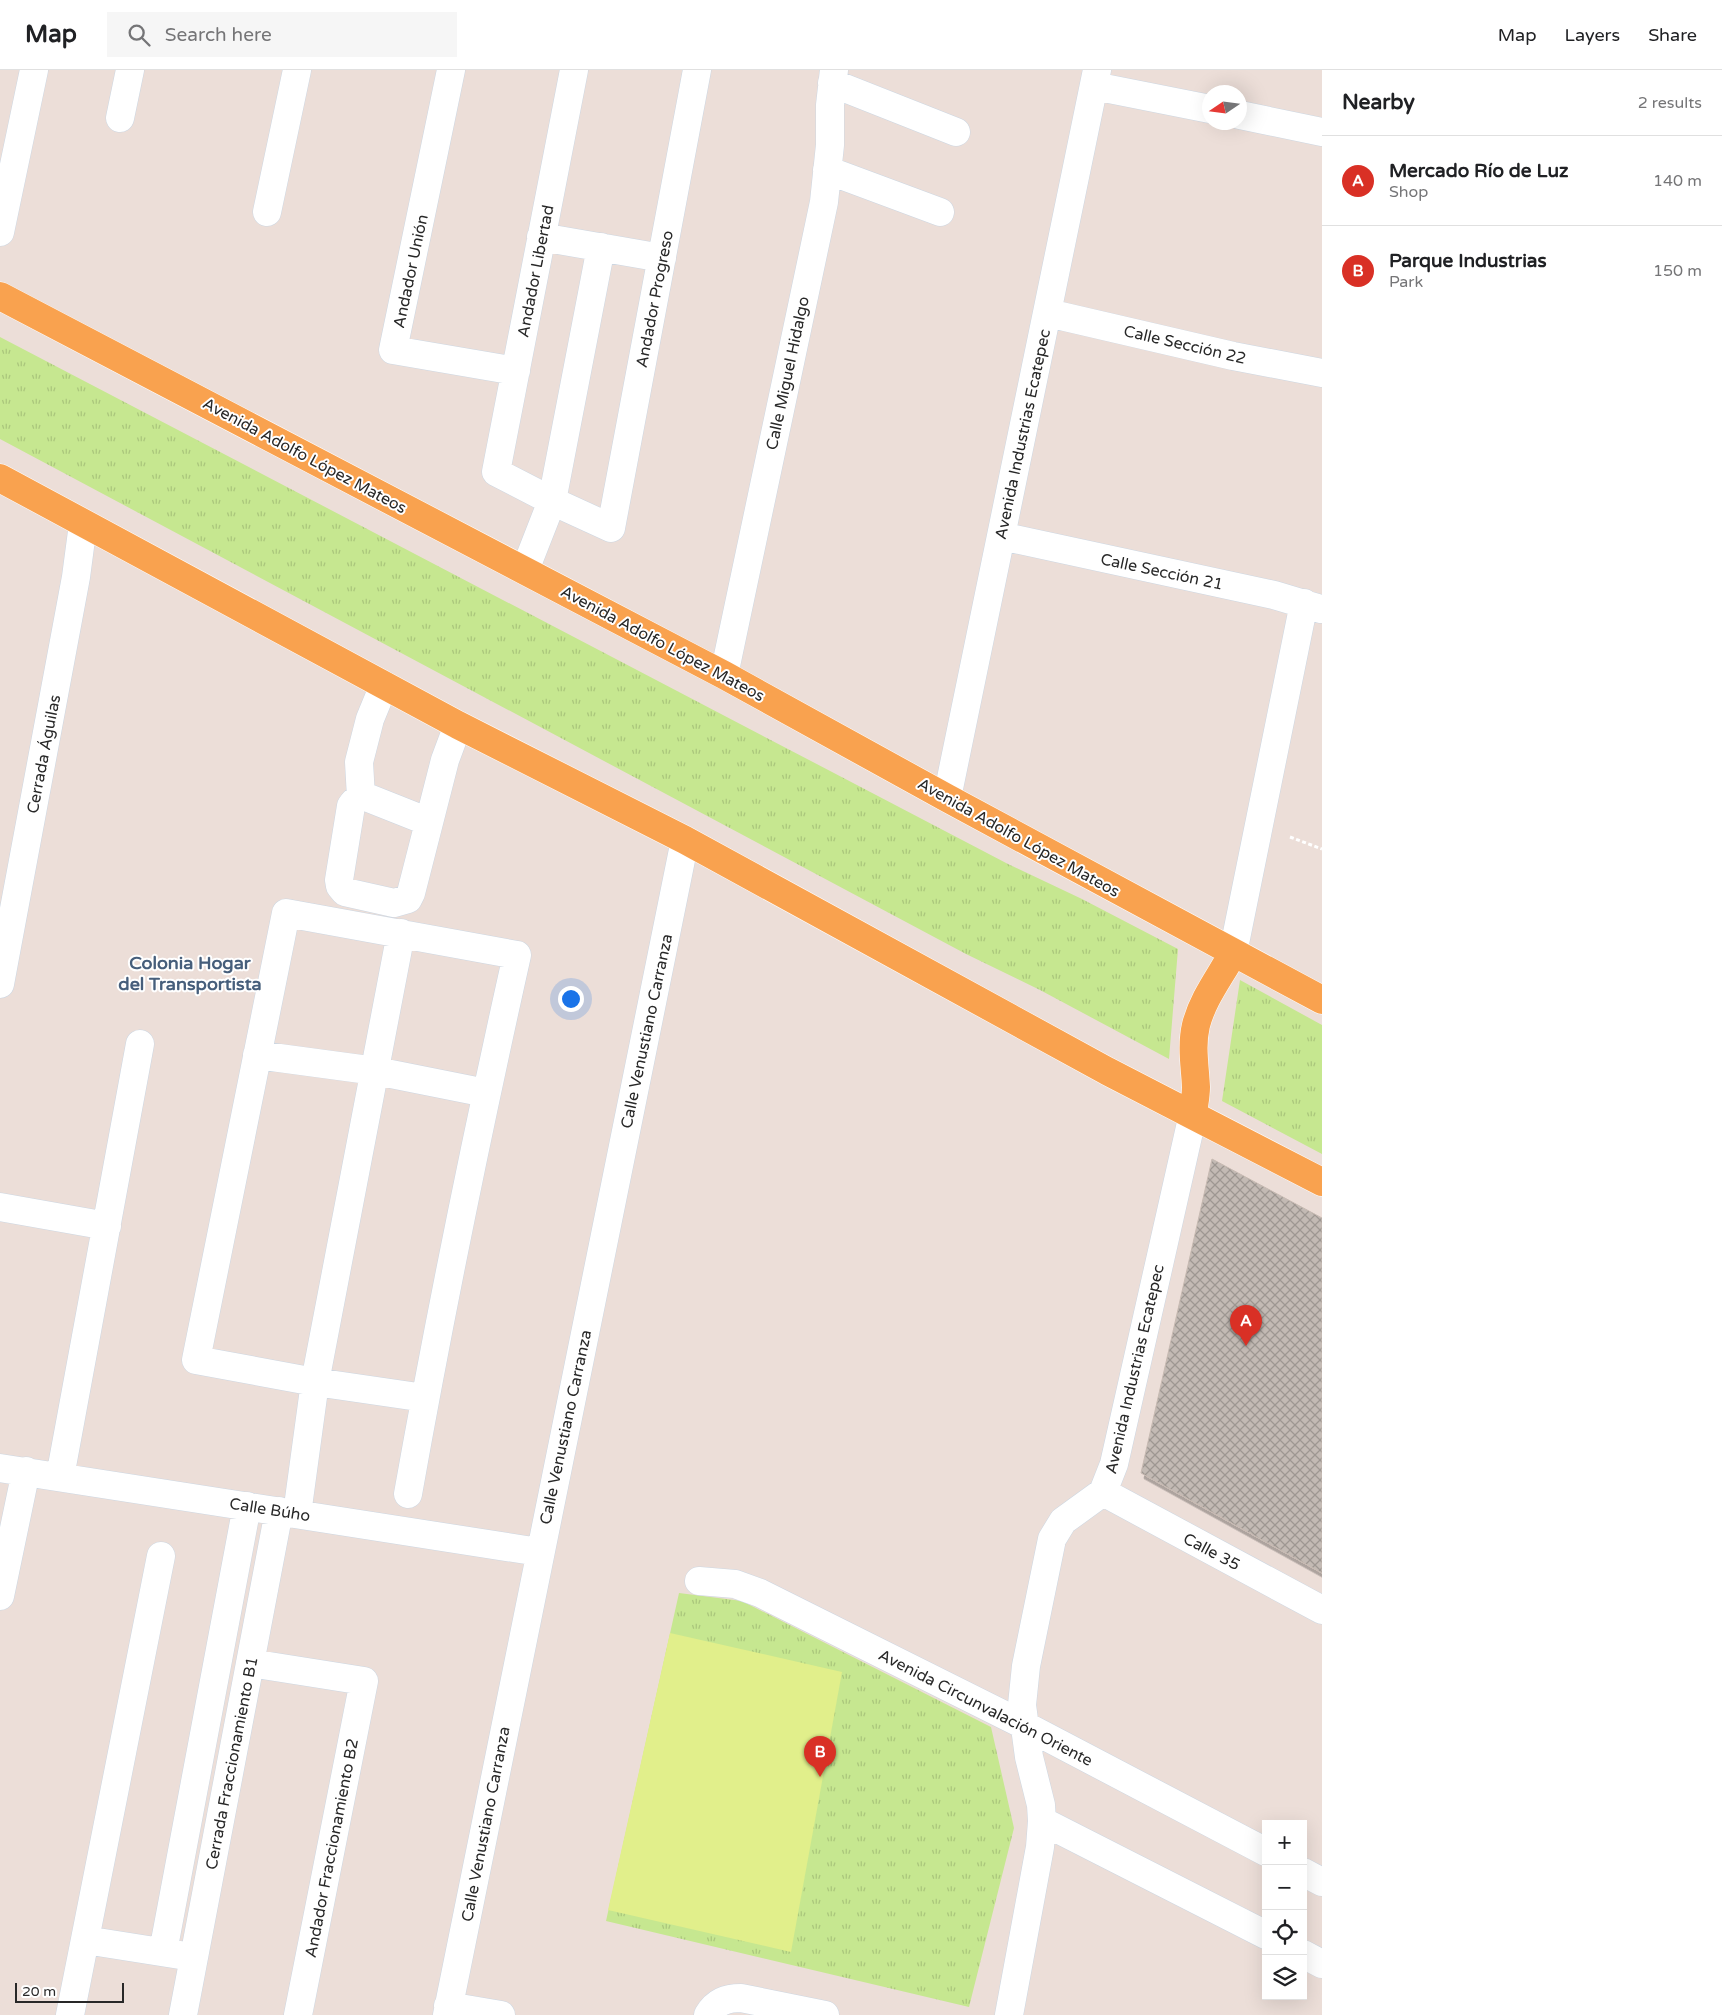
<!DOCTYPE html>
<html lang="en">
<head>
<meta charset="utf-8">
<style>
	:root { --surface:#fff; --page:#f6f6f6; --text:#202124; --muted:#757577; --line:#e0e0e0; --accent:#d93025 }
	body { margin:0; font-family:"Varela Round",sans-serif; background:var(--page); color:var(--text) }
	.controls { position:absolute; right:15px; bottom:15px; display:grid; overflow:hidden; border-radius:0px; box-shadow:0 5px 20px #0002 }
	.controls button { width:45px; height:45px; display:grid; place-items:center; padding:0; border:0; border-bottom:1px solid var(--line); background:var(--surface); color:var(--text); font:25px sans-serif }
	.compass { position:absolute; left:1202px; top:15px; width:45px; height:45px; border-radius:50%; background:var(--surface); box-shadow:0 5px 20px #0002; rotate:257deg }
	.scale { position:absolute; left:15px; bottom:12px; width:109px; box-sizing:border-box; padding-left:5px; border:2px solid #282828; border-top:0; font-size:14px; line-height:18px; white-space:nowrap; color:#282828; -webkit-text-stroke:4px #fff; paint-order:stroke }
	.you { position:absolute; left:570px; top:928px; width:18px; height:18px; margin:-12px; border:4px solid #fff; border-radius:50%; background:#1a73e8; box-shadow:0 0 0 8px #1a73e833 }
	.badge { display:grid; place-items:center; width:32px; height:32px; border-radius:50%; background:var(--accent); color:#fff; font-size:16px; font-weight:700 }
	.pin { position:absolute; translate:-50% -41px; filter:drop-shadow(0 1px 2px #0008) }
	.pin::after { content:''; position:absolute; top:26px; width:18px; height:15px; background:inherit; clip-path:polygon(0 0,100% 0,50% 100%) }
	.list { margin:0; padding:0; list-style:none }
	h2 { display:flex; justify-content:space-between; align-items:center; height:65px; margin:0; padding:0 20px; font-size:21px }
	h2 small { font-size:16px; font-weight:400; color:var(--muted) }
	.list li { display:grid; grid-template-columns:32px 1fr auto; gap:15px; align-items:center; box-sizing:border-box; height:90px; padding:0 20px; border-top:1px solid var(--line) }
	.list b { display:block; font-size:19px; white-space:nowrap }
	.list p { margin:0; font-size:16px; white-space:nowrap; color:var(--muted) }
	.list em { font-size:16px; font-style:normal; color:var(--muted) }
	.icon { flex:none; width:28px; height:28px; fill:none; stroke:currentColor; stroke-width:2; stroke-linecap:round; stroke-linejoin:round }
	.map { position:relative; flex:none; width:1322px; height:1945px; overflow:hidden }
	header { display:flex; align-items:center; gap:30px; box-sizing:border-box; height:70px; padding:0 25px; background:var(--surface); border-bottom:1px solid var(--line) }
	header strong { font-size:24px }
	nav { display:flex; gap:28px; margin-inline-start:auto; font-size:18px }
	.search { width:350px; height:45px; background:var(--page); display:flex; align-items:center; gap:12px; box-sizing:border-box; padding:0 18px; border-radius:0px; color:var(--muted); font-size:19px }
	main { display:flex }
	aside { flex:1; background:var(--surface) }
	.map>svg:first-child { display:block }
	.park { fill:url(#park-tufts) }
	.pitch { fill:#e1ef8b }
	.building { fill:url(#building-cross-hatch); stroke:#c7bab2; filter:url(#shadow) }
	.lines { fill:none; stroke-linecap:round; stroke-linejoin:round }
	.minor-casing { stroke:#cdd7e2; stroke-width:29 }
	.major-casing { stroke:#fff; stroke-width:29 }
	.path { stroke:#fff; stroke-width:3; stroke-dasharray:4 2.5; stroke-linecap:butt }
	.minor { stroke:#fff; stroke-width:28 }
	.major { stroke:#f9a24f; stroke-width:28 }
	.labels { text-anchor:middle; stroke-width:4; stroke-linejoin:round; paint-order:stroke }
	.street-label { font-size:16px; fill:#282828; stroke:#fff }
	.neighbourhood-label { font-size:18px; font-weight:bold; fill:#465e7b; stroke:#fff }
</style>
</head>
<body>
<header>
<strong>Map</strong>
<div class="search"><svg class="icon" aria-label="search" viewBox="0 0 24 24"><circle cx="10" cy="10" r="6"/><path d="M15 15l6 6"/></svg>Search here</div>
<nav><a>Map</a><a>Layers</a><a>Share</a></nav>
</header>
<main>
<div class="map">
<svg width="1322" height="1945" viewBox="0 0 1322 1945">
	<defs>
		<pattern id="park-tufts" width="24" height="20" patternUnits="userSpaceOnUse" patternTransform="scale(1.25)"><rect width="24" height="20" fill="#c6e790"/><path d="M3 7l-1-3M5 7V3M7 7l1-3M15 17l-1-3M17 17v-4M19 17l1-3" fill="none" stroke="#aac67c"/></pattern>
		<pattern id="building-cross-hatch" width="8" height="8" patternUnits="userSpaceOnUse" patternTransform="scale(1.25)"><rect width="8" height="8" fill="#c3bab4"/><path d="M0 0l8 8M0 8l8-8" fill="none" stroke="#9e9792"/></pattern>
		<filter id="shadow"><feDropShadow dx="3" dy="5.5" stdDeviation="0" flood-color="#0004"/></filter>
	</defs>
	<rect width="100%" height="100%" fill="#ecded8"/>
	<path class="park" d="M0 267 1008 794 1082 829 1178 879 1169 989 1040 920 966 884 0 369Z
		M1240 910 1322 955V1084L1222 1031Z
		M679 1523 742 1531 991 1657 1014 1758 969 1937 606 1851Z"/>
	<path class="pitch" d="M670 1563 842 1602 791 1882 608 1840Z"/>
	<path class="building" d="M1212 1089 1322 1148V1503L1141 1403Z"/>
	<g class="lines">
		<defs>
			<path id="minor" d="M451 0 393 280 516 301
				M574 0 496 402 552 431 611 458 697 0
				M832 13 956 62
				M1094 16 1210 39
				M1240 45 1322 62
				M120 48 130 0
				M827 100 940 142
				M267 142 297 0
				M0 162 34 0
				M541 167 662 188
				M1048 243 1233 286 1322 303
				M1001 466 1274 525 1321 539
				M525 500 552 431 601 177
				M724 605 824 132 830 75V35L834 0
				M361 727 359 692 370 649 384 615
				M947 728 1097 0
				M429 752 366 727C359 727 355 730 351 736L339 810 340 816 345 822 394 833 408 829 411 823 445 690 458 655
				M1233 883 1304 533
				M0 914 76 507 83 454
				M257 985 376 1001 486 1023
				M0 1137 107 1156
				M0 1398 539 1482
				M60 1407 140 974
				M1103 1422 1322 1540
				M408 1424C440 1244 477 1064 517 885L286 843 196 1290 315 1312 425 1328
				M297 1444 315 1312 401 863
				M699 1511 735 1514 760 1523 1024 1655 1266 1782
				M0 1526 26 1401
				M250 1593 364 1611 298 1945
				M1042 1751 1266 1865
				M1303 1802 1322 1812
				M85 1870 180 1885
				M163 1882 247 1436
				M1303 1884 1322 1894
				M448 1936 501 1945
				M70 1945 161 1486
				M183 1945 279 1441
				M447 1945 685 770
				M708 1945C716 1932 726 1928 741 1928L825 1945
				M1009 1945 1040 1777 1042 1751 1041 1735 1029 1687 1022 1635 1026 1596 1052 1469 1063 1451 1103 1422 1114 1394 1193 1044"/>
			<path id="major" d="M0 226 724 605 947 728 1322 930
				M0 408 458 655 685 770 1107 1001 1322 1112
				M1193 1044C1194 1035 1196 1026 1196 1017 1195 996 1191 976 1196 955 1203 928 1220 907 1233 883"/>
		</defs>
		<use href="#minor" class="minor-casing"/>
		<use href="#major" class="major-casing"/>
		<path class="path" d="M1290 767 1322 779"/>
		<use href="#minor" class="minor"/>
		<use href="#major" class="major"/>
	</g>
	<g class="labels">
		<g class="street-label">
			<text transform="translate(410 201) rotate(-78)" y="6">Andador Unión</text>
			<text transform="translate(535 201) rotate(-79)" y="6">Andador Libertad</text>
			<text transform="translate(654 229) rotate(-79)" y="6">Andador Progreso</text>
			<text transform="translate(1185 274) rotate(13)" y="6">Calle Sección 22</text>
			<text transform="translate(787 303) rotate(-78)" y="6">Calle Miguel Hidalgo</text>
			<text transform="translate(1022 364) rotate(-78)" y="6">Avenida Industrias Ecatepec</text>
			<text transform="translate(305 385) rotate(28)" y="6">Avenida Adolfo López Mateos</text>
			<text transform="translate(1162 501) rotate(12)" y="6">Calle Sección 21</text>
			<text transform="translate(663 573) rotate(28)" y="6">Avenida Adolfo López Mateos</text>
			<text transform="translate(43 684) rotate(-79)" y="6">Cerrada Águilas</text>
			<text transform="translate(1019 767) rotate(29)" y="6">Avenida Adolfo López Mateos</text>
			<text transform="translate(646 961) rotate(-78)" y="6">Calle Venustiano Carranza</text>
			<text transform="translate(1134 1299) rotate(-77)" y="6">Avenida Industrias Ecatepec</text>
			<text transform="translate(565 1357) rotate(-78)" y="6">Calle Venustiano Carranza</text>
			<text transform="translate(270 1439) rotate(9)" y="6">Calle Búho</text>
			<text transform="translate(1212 1481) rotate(28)" y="6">Calle 35</text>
			<text transform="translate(986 1637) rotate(27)" y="6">Avenida Circunvalación Oriente</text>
			<text transform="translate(231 1693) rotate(-79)" y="6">Cerrada Fraccionamiento B1</text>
			<text transform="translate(485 1754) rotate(-79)" y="6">Calle Venustiano Carranza</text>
			<text transform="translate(331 1778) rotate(-79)" y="6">Andador Fraccionamiento B2</text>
		</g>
		<g class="neighbourhood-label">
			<text x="190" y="899">Colonia Hogar<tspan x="190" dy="21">del Transportista</tspan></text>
		</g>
	</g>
</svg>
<div class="controls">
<button>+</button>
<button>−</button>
<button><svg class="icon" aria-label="locate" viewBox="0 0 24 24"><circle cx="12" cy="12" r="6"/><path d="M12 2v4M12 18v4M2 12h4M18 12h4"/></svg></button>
<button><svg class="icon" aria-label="layers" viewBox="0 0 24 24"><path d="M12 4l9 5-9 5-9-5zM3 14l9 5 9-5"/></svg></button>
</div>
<svg class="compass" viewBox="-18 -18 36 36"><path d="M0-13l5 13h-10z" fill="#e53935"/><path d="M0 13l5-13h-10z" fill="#757577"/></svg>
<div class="scale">20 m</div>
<div class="you"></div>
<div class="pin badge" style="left:1246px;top:1276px">A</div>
<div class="pin badge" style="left:820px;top:1707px">B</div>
</div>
<aside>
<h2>Nearby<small>2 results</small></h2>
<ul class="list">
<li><span class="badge">A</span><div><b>Mercado Río de Luz</b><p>Shop</p></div><em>140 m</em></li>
<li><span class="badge">B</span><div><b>Parque Industrias</b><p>Park</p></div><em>150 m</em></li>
</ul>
</aside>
</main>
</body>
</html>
